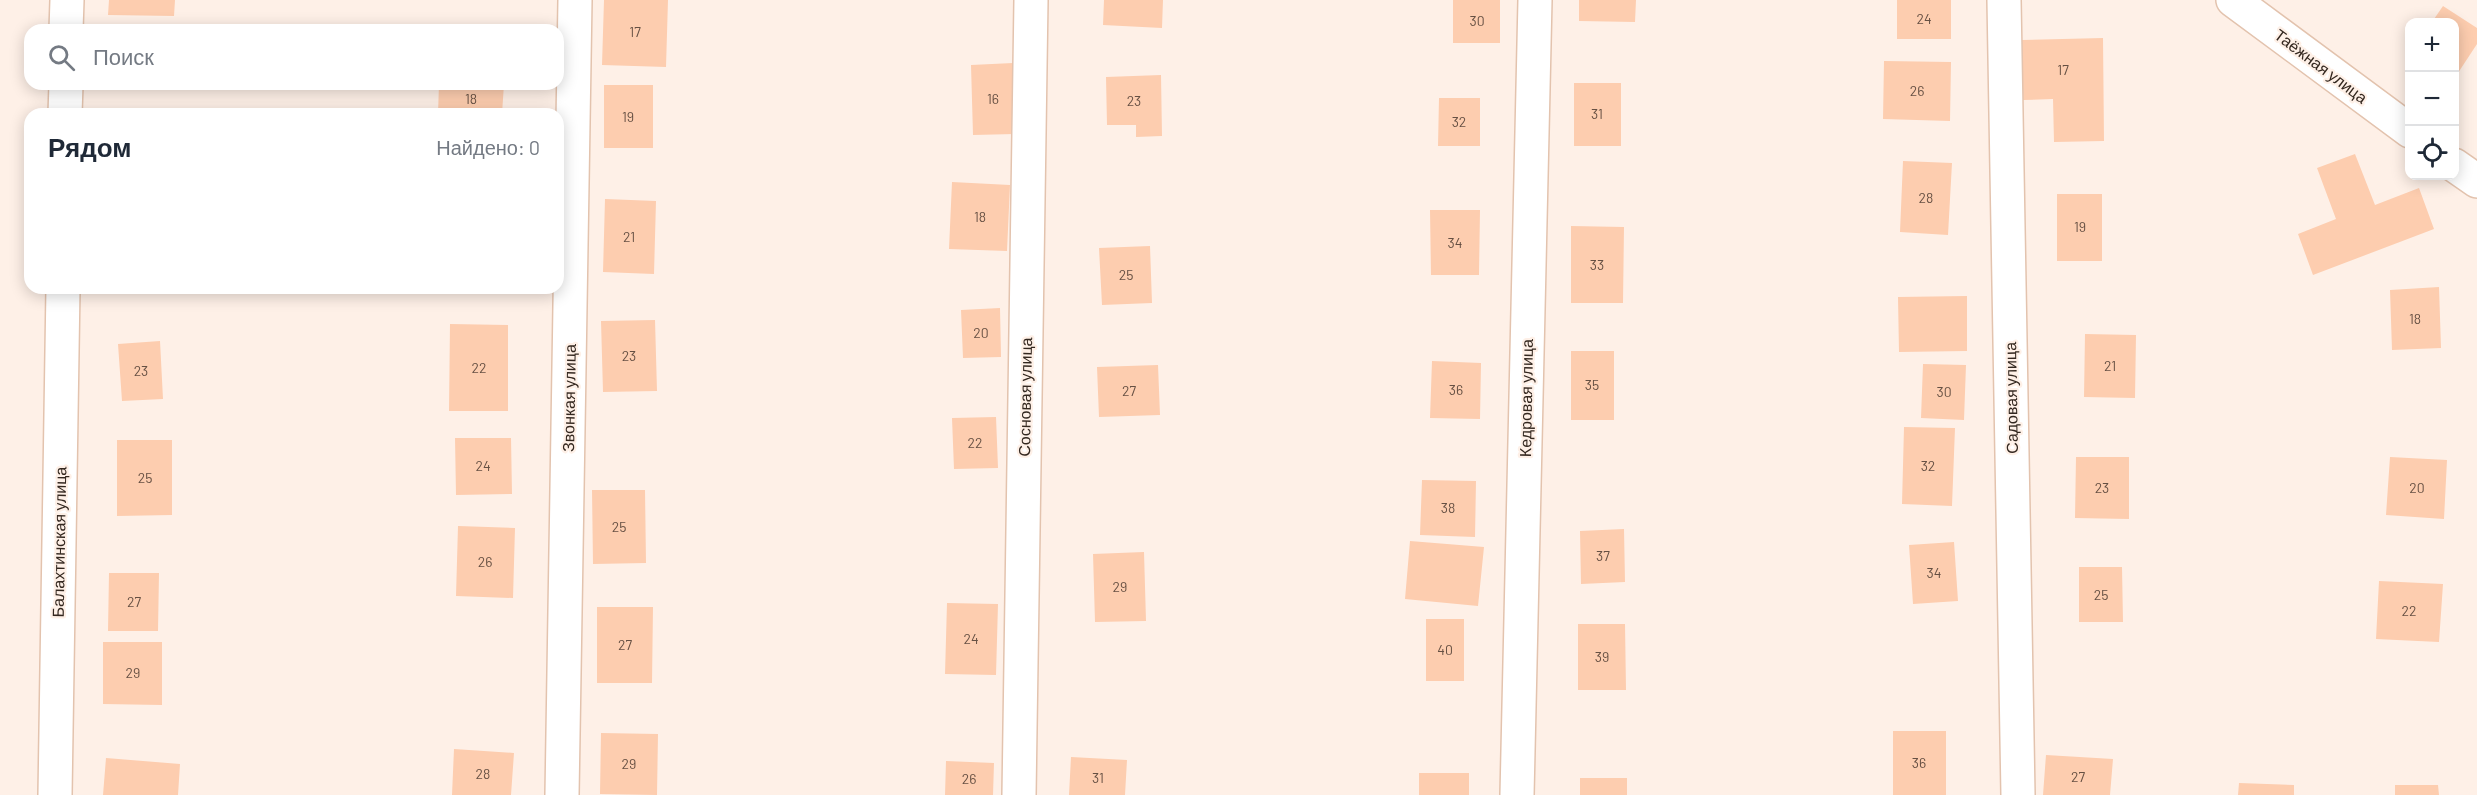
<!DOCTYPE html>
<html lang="ru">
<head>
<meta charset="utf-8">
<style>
	:root { --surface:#fff; --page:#f2f2f3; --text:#1f2937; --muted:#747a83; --line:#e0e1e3 }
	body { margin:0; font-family:Barlow,sans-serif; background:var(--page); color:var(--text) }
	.controls { position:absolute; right:18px; top:18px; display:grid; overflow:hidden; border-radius:12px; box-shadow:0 3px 15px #0003 }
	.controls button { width:54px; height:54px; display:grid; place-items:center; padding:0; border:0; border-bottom:2px solid var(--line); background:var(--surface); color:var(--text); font:30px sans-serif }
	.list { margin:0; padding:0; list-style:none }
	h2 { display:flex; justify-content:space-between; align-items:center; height:78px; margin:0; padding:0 24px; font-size:26px }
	h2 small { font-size:20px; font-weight:400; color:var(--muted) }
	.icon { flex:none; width:33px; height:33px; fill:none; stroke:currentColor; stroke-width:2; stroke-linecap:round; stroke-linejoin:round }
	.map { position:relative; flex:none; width:2477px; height:795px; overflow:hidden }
	.search { position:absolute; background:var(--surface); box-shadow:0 3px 15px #0003; left:24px; top:24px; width:540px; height:66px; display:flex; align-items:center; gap:15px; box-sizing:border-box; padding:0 21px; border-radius:18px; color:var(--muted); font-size:22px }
	.panel { position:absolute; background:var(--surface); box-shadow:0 3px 15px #0003; left:24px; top:108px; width:540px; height:186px; border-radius:18px }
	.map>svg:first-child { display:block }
	.building { fill:#fdcdaf }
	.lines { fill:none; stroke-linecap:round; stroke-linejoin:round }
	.minor-casing { stroke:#e3c3ae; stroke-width:36 }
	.minor { stroke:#fff; stroke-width:33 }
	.labels { text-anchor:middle; stroke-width:4.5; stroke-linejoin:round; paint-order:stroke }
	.number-label { font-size:14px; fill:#665043 }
	.street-label { font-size:16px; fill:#33271f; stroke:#fef0e7 }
</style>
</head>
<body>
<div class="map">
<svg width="2477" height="795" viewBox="0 0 2477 795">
	<rect width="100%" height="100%" fill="#fef0e7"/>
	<path class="building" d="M109 0H175L174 16 108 15Z
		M604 0H668L666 67 602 65Z
		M1104 0H1163L1162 28 1103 25Z
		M1453 0H1500V43H1453Z
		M1579 0H1636L1635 22 1579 21Z
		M1897 0H1951V39H1897Z
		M2443 6 2477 28V44L2454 79V22H2432Z
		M2103 38 2104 141 2054 142 2053 99 2023 100 2022 40Z
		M1884 61 1951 62 1950 121 1883 119Z
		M1013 63 1015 134 973 135 971 65Z
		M1161 75 1162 136 1136 137V125H1107L1106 77Z
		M1574 83H1621V146H1574Z
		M439 84H504L502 114H438Z
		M604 85H653V148H604Z
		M1439 98H1480V146H1438Z
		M2355 154 2375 205 2419 188 2434 229 2313 275 2298 234 2336 219 2317 168Z
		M1903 161 1952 163 1948 235 1900 232Z
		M952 182 1010 185 1007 251 949 249Z
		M2057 194H2102V261H2057Z
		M605 199 656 201 654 274 603 272Z
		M1430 210H1480L1479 275H1431Z
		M1571 226 1624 227 1623 303H1571Z
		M1150 246 1152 303 1102 305 1099 248Z
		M2439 287 2441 348 2392 350 2390 290Z
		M1967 296V351L1899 352 1898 297Z
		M1000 308 1001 357 963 358 961 310Z
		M655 320 657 391 603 392 601 321Z
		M450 324 508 325V411H449Z
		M2085 334 2136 335 2135 398 2084 397Z
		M160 341 163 399 122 401 118 344Z
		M1571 351H1614V420H1571Z
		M1432 361 1481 363 1480 419 1430 418Z
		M1923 364 1966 365 1964 420 1921 418Z
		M1158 365 1160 415 1099 417 1097 367Z
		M996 417 998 468 954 469 952 418Z
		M1904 427 1955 428 1952 506 1902 504Z
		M455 438H511L512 494 456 495Z
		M117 440H172V515L117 516Z
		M2076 457H2129V519L2075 518Z
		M2390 457 2447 460 2444 519 2386 515Z
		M1422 480 1476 481 1475 537 1420 535Z
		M592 490H645L646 563 593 564Z
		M458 526 515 528 513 598 456 596Z
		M1624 529 1625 582 1581 584 1580 531Z
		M1410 541 1484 547 1478 606 1405 599Z
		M1954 542 1958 601 1913 604 1909 545Z
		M1144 552 1146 621 1095 622 1093 554Z
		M2079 567H2122L2123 622H2079Z
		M109 573H159L158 631H108Z
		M2379 581 2443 584 2439 642 2376 639Z
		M947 603 998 604 996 675 945 674Z
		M597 607H653L652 683H597Z
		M1426 619H1464V681H1426Z
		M1578 624H1625L1626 690H1578Z
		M103 642H162V705L103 704Z
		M1893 731H1946V795H1893Z
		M601 733 658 734 657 795 600 794Z
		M454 749 514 753 511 795H452Z
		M2046 755 2113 759 2110 795H2043Z
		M1071 757 1127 760 1125 795H1069Z
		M106 758 180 764 178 795H103Z
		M946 761 994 763 993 795H945Z
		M1419 773H1469V795H1419Z
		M1580 778H1627V795H1580Z
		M2239 783 2294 785V795H2238Z
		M2395 785H2438L2439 795H2395Z"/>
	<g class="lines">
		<defs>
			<path id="minor" d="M2004 0 2018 795
				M2233 0 2410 131
				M66 30 67 0
				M65 114 66 84
				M2454 165 2477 181
				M55 795 63 288
				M562 795 575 0
				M1019 795 1031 0
				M1517 795 1535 0"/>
		</defs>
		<use href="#minor" class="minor-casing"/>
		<use href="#minor" class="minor"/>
	</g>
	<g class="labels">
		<g class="number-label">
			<text x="1924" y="24">24</text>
			<text x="1477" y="26">30</text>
			<text x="635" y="37">17</text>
			<text x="2063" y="75">17</text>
			<text x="1917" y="96">26</text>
			<text x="471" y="104">18</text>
			<text x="993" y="104">16</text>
			<text x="1134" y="106">23</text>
			<text x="1597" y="119">31</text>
			<text x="628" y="122">19</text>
			<text x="1459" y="127">32</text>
			<text x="1926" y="203">28</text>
			<text x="980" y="222">18</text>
			<text x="2080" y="232">19</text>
			<text x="629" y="242">21</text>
			<text x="1455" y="248">34</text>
			<text x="1597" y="270">33</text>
			<text x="1126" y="280">25</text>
			<text x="2415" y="324">18</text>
			<text x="981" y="338">20</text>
			<text x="629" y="361">23</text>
			<text x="2110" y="371">21</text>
			<text x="479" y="373">22</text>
			<text x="141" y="376">23</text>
			<text x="1592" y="390">35</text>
			<text x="1456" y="395">36</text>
			<text x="1129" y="396">27</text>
			<text x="1944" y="397">30</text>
			<text x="975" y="448">22</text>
			<text x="483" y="471">24</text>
			<text x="1928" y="471">32</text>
			<text x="145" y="483">25</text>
			<text x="2102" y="493">23</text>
			<text x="2417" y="493">20</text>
			<text x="1448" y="513">38</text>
			<text x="619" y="532">25</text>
			<text x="1603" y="561">37</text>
			<text x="485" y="567">26</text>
			<text x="1934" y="578">34</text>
			<text x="1120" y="592">29</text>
			<text x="2101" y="600">25</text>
			<text x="134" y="607">27</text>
			<text x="2409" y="616">22</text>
			<text x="971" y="644">24</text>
			<text x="625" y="650">27</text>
			<text x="1445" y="655">40</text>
			<text x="1602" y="662">39</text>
			<text x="133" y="678">29</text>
			<text x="1919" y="768">36</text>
			<text x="629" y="769">29</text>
			<text x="483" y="779">28</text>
			<text x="2078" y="782">27</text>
			<text x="1098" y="783">31</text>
			<text x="969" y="784">26</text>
		</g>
		<g class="street-label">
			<text transform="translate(2321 66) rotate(37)" y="6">Таёжная улица</text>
			<text transform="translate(1025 397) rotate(-89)" y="6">Сосновая улица</text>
			<text transform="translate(569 398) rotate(-89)" y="6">Звонкая улица</text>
			<text transform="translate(1526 398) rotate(-89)" y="6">Кедровая улица</text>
			<text transform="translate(2011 398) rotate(-91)" y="6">Садовая улица</text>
			<text transform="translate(59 542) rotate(-89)" y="6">Балахтинская улица</text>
		</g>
	</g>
</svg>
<div class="controls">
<button>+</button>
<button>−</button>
<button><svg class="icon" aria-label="locate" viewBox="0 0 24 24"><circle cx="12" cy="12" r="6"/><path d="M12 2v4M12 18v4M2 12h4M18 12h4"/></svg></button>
</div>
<div class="search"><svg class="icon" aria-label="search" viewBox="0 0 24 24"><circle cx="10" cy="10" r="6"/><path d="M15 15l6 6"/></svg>Поиск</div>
<section class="panel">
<h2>Рядом<small>Найдено: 0</small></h2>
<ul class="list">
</ul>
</section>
</div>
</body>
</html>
